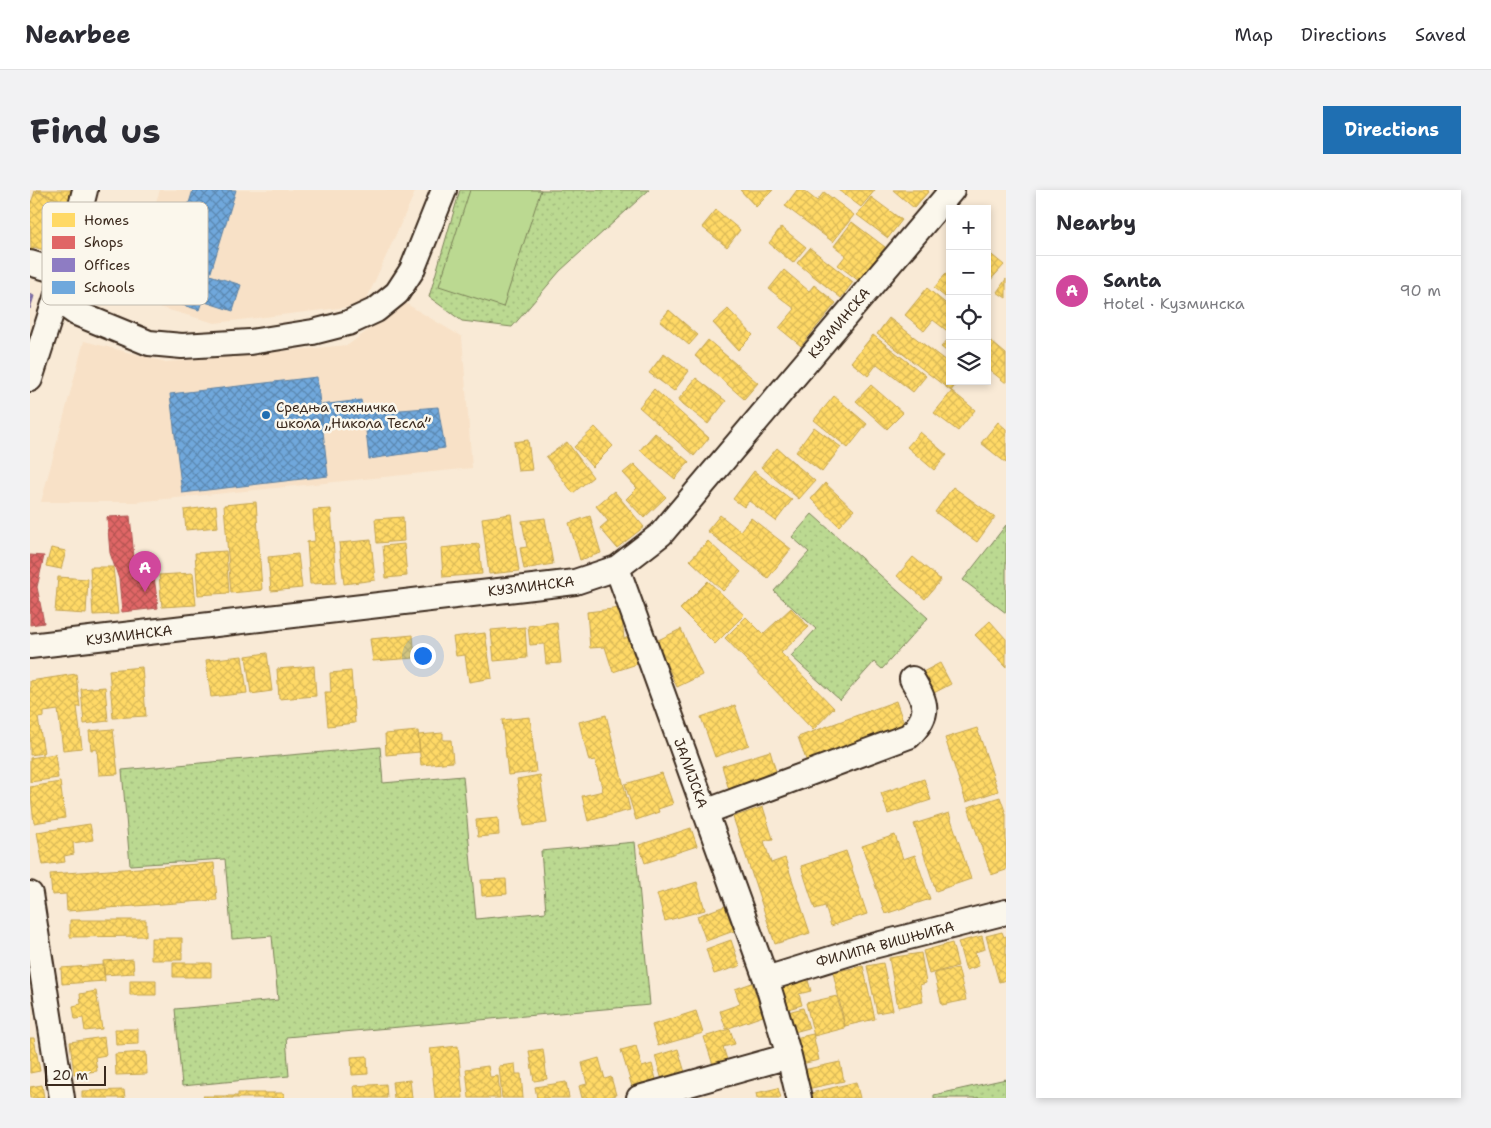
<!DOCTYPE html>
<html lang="en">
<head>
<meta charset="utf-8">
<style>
	:root { --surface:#fff; --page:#f2f2f3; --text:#2b2b33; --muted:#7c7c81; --line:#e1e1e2; --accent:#1f6fb2 }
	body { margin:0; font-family:"Shantell Sans",sans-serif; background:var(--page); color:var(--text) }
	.controls { position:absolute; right:15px; top:15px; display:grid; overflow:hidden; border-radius:0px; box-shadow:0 2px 8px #0003 }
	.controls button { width:45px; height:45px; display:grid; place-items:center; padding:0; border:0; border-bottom:1px solid var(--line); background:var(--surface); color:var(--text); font:25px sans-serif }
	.scale { position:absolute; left:15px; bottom:12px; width:61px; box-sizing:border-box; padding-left:5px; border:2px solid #3b2a1e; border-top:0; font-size:14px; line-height:18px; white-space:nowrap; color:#3b2a1e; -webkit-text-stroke:4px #fbf7ec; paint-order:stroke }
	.you { position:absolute; left:392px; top:465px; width:18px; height:18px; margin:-12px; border:4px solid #fff; border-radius:50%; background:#1a73e8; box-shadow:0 0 0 8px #1a73e833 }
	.badge { display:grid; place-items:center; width:32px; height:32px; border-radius:50%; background:var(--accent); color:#fff; font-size:16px; font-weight:700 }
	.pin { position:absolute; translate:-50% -41px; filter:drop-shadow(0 1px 2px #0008) }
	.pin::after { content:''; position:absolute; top:26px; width:18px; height:15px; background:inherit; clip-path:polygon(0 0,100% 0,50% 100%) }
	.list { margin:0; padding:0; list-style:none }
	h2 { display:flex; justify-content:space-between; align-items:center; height:65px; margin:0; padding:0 20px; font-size:21px }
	h2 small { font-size:16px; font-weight:400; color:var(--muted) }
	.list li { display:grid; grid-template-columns:32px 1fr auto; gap:15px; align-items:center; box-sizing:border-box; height:70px; padding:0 20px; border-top:1px solid var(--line) }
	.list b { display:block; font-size:19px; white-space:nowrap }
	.list p { margin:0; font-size:16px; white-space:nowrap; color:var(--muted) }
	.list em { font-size:16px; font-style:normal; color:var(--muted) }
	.icon { flex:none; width:28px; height:28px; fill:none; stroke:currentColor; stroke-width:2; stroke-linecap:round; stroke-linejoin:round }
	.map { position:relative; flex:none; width:976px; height:908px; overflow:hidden; border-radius:0px }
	header { display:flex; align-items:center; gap:30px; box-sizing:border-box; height:70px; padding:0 25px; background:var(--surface); border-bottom:1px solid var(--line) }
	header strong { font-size:24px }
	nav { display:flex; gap:28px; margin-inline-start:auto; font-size:18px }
	.intro { display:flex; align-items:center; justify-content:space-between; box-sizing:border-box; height:120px; padding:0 30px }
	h1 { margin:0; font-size:35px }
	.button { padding:12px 22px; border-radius:0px; background:var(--accent); color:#fff; font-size:18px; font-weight:700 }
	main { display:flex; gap:30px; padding:0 30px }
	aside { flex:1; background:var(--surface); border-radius:0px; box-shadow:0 2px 8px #0003 }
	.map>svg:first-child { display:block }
	.built { fill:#f8e1c7 }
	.green { fill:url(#green-dots); stroke:#7b8258 }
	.pitch { fill:#bbd991; stroke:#7b8258 }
	.homes { fill:url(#homes-cross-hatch); stroke:#c4a450 }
	.shops { fill:url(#shops-cross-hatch); stroke:#ae5450 }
	.offices { fill:url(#offices-cross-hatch); stroke:#756392 }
	.schools { fill:url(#schools-cross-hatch); stroke:#5f82a3 }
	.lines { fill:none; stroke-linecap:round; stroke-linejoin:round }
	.minor-casing { stroke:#3b2a1e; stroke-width:28 }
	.minor { stroke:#fbf7ec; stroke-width:24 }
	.poi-dot { fill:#1f6fb2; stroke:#fbf7ec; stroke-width:2 }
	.labels { text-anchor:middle; stroke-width:5; stroke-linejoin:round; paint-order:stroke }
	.street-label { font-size:14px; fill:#3b2a1e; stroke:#fbf7ec }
	.poi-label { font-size:14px; fill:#3b2a1e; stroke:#fbf7ec; text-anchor:start }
	.key { fill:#fbf7ec; stroke:#c1baae; stroke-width:1 }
	.key-label { font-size:14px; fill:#3b2a1e }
</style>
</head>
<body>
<header>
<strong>Nearbee</strong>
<nav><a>Map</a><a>Directions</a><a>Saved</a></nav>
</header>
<div class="intro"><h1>Find us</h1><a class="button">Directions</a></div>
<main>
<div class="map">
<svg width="976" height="908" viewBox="0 0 976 908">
	<defs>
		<pattern id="green-dots" width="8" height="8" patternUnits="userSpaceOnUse" patternTransform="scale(1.25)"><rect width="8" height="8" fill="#bbd991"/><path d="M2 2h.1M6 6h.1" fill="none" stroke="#a2ba7d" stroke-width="1.8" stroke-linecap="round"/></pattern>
		<pattern id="homes-cross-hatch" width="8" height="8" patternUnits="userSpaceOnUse" patternTransform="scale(1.25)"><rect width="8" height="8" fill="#ffd966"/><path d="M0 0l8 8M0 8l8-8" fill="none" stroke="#dbba58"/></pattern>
		<pattern id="shops-cross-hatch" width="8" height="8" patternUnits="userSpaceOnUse" patternTransform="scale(1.25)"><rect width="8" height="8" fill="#e06666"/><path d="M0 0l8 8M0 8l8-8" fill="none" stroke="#b75453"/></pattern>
		<pattern id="offices-cross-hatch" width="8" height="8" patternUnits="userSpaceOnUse" patternTransform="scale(1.25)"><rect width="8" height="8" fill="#8e7cc3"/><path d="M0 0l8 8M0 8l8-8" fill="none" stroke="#75669e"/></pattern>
		<pattern id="schools-cross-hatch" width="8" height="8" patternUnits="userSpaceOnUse" patternTransform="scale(1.25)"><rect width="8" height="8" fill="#6fa8dc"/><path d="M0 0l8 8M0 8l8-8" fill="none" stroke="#5c89b2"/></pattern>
	</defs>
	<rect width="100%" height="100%" fill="#f9ead6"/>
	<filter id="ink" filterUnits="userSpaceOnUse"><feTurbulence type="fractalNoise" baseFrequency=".02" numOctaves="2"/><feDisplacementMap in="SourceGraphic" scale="10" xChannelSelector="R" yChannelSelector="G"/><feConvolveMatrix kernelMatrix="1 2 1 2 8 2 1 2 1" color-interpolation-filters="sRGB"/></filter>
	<g filter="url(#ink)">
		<path class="built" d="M130 0H386L334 115 185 133 93 107Z
			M375 113 432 147 442 278 106 312H11L54 151 136 172 318 155Z"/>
		<path class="green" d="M430 0H619L530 81 482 137 432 131 399 107Z
			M782 324 898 428 852 479 844 472 810 510 761 466 786 439 744 401 779 362 762 347Z
			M976 335V423L933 390Z
			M350 557 353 593 433 586 446 729 516 722 511 661 605 652 620 815 256 847 259 886 152 896 145 819 248 810 242 746 202 749 195 669 100 675 92 580Z
			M976 889V908H904V905Z"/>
		<path class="pitch" d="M440 0H511L473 117 409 96Z"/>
		<path class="homes" d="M6 0H41L37 13Z
			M710 0H743L726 17Z
			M767 0H773L787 11 794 2 824 25 803 52 755 16Z
			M808 0H845L831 17Z
			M863 0H897L899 1 884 18Z
			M5 1 37 13 20 62 4 57 1 64 0 16Z
			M841 7 872 30 858 48 827 25Z
			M686 20 710 40 697 57 672 37Z
			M822 32 855 57 829 91 808 75 816 65 804 56Z
			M751 37 776 57 763 73 739 53Z
			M780 58 823 92 811 108 767 73Z
			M957 61 974 75 957 94Z
			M920 79V111L904 98Z
			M754 80 779 101 784 95 806 113 771 156 749 138 765 119 739 99Z
			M976 89V108L967 102Z
			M897 98 920 117V143L903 130 894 141 875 125Z
			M698 119 723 145 708 160 683 133Z
			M639 120 668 145 659 155 630 131Z
			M859 128 920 174V191H928L921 201 847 144Z
			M843 145 896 186 883 202 847 174 838 186 821 172Z
			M920 147V164L911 157Z
			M957 148 976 164V193L957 178Z
			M678 150 728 193 714 209 665 166Z
			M634 163 659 181 644 201 619 183Z
			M666 188 696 211 678 234 648 210Z
			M841 195 873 223 857 239 826 211Z
			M624 199 679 248 664 266 609 217Z
			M922 201 945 220 928 241 904 223Z
			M804 206 837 234 818 258 784 230Z
			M968 232 976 239V273L951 253Z
			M565 237 583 256 562 277 544 257Z
			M784 237 811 257 792 282 766 262Z
			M890 242 917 265 904 280 877 257Z
			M625 243 659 272 645 289 610 260Z
			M498 250 502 280 488 281 484 252Z
			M537 252 563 287 543 303 516 267Z
			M747 258 785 291 769 309 731 277Z
			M604 274 636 307 614 328 596 309 607 298 593 283Z
			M724 281 762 310 746 331 719 311 714 317 703 309Z
			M795 293 824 320 809 336 781 309Z
			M923 297 965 327 947 352 905 322Z
			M584 301 614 337 587 358 570 338 578 331 566 316Z
			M226 312 232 400 201 403 194 315Z
			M186 316 188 337 156 340 154 320Z
			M301 319 306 393 280 394 277 352 285 351 283 320Z
			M481 324 489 381 459 384 452 328Z
			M690 325 710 341 721 328 761 359 738 388 677 341Z
			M560 326 571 363 550 370 539 333Z
			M373 327 374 351 347 353 345 329Z
			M515 328 523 374 494 379 490 358 497 357 492 331Z
			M341 350 345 390 314 394 309 353Z
			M678 351 711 382 693 401 660 370Z
			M374 354 377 386 356 388 353 356Z
			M449 354 452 384 413 387 411 358Z
			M21 358 36 361 31 379 16 376Z
			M196 361 199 403 168 405 165 363Z
			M268 364 272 398 241 401 238 367Z
			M883 367 911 390 895 409 867 386Z
			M60 377H83L88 424 63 425Z
			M163 383 166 415 132 417 129 385Z
			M28 387 58 389 56 424 25 422Z
			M678 391 714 425 685 454 650 419Z
			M591 418 594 449 598 447 607 474 583 482 575 457 560 458 557 422Z
			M761 418 779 437 751 463 804 518 783 540 695 448 716 427 733 444Z
			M960 431 976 449V477L945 445Z
			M527 432 531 473 516 474 514 454 500 455 498 436Z
			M495 437 497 468 464 471 461 440Z
			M651 439 672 485 647 497 626 451Z
			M455 443 462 488 439 492 435 465 426 466 423 447Z
			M383 445 385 468 343 471 340 449Z
			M237 463 242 501 221 504 216 466Z
			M212 466 217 503 181 507 176 470Z
			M910 473 921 494 900 505 889 484Z
			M284 476 286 506 249 509 247 479Z
			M112 477 116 526 83 528 79 480Z
			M321 481 325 533 298 536 295 502H301L300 483Z
			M46 484 50 517H47L52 558 33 560 28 520 14 522V527L8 528 14 563 0 565V491Z
			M75 497 78 531 54 534 51 499Z
			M866 511 877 542 779 578 768 547Z
			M705 515 719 555 685 567 671 527Z
			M576 525 600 620 558 631 552 606 573 601 565 570 559 571 549 532Z
			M500 527 506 582 478 585 472 530Z
			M947 538 968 601 936 612 915 548Z
			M83 539 88 584 69 585 67 559 61 560 59 541Z
			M388 541 390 562 356 565 355 544Z
			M413 543V550H421L423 572 391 575 388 545Z
			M740 561 747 585 699 600 692 576Z
			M25 564 28 588 0 592V568Z
			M632 583 643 614 628 619 629 622 606 630 595 594Z
			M510 585 517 633 494 636 487 589Z
			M894 589 901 610 858 624 851 603Z
			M30 592 35 628 4 633 0 597Z
			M970 607 976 624V680L961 685 938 617Z
			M733 617 743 649 734 651 741 673 755 668 780 743 745 754 703 627Z
			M919 623 941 689 906 701 884 634Z
			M468 628 469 645 448 647 446 630Z
			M60 634 63 650 43 653 44 664 34 666 35 672 13 675 7 642Z
			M661 638 667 656 615 673 609 655Z
			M865 645 873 669 885 665 900 709 855 724 832 656Z
			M816 661 837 724 801 736 795 716 785 719 771 676Z
			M184 673 187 710 37 721 36 704 22 705 20 684Z
			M476 689 477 704 452 706 451 690Z
			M667 692 675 720 635 731 627 704Z
			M695 716 704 741 676 751 667 726Z
			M40 730H116V746L40 747Z
			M972 742 974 747 976 746V790L969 792 956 746Z
			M952 746 955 759 945 762 949 776 936 780 928 752Z
			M121 748H152V770H121Z
			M701 750 710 776 684 784 676 759Z
			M922 753 928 776 899 784 893 761Z
			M891 763 896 793 890 795 893 812 868 817 859 768Z
			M103 769 104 783 74 785 73 771Z
			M143 773H181V787H143Z
			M853 773 863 820 847 823 837 776Z
			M74 775 75 791 32 794 31 778Z
			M833 776 845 829 815 836 803 782Z
			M928 778 936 810 912 815 904 783Z
			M777 787 781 801 769 804 772 815 751 821 744 796Z
			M100 790H126V805H100Z
			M722 793 733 826 696 839 690 821 710 814 705 799Z
			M66 801 72 839 55 841 53 828 45 829 43 816 51 814 50 804Z
			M807 806 815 838 784 846 776 813Z
			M773 818 779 838 760 843 754 823Z
			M666 821 673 843 628 856 622 835Z
			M85 839H108V854L86 855Z
			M700 839 705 854 693 857 698 873 684 878 674 847Z
			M783 844 789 870 771 874 765 848Z
			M74 847 76 865 65 867 67 881 44 884 40 852Z
			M0 848H4L10 881 0 883Z
			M428 856 433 908H405L400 859Z
			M606 856 612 877 622 874 627 893 603 900 591 860Z
			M513 859 517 889 504 891 499 861Z
			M648 859 656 886 633 893 625 866Z
			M116 862 117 884 86 885 85 864Z
			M337 866 338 884 322 885 321 867Z
			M569 868 575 889 581 887 586 905 576 908H552L549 896 557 894 552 873Z
			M810 872 814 891 777 899 773 880Z
			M485 874 486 884H491L493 908H472L469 876Z
			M458 876 460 887 468 886 470 908H439L436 879Z
			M380 890 382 908H364L362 892Z
			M536 892 539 908H507L505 897Z
			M826 892 830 908H782L781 903Z
			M356 894 357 908H325L324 896Z
			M12 895 14 908H0V897Z
			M748 898 751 908H727L726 903Z
			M94 900 95 908H52V901Z
			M208 903H254V908H173V906H208Z"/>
		<path class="shops" d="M100 326 106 388 124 386 128 418 92 422 89 389 80 363 77 327Z
			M0 365 14 366 7 397 14 433 0 435Z"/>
		<path class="offices" d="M0 104 4 106 0 119Z"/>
		<path class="schools" d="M163 0H206L180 85 211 95 203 121 172 111 169 120 130 108Z
			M287 187 298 286 152 303 140 204Z
			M331 210 333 223 408 217 415 258 339 269 335 231 293 235 290 215Z"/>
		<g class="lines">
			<defs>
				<path id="minor" d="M0 73 34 83
					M26 109 46 123 119 153 152 156 220 152 283 142 318 133 346 120 367 103 382 80 414 0
					M0 189 34 83 55 0
					M587 378 736 789 759 866 769 908
					M0 456 545 392 587 378 631 344 922 0
					M675 622 879 546C901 524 897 514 882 489
					M0 704 32 908
					M736 789 839 757 976 722
					M609 908 759 866"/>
			</defs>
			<use href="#minor" class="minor-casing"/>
			<use href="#minor" class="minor"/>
		</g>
	</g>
	<circle class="poi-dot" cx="236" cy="225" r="5"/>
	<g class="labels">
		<g class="street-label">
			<text transform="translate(809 133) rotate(-50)" y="5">КУЗМИНСКА</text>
			<text transform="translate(501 396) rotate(-7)" y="5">КУЗМИНСКА</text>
			<text transform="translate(99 445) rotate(-7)" y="5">КУЗМИНСКА</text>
			<text transform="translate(661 583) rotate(70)" y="5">ЈАЛИЈСКА</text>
			<text transform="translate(855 754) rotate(-15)" y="5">ФИЛИПА ВИШЊИЋА</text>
		</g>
		<g class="poi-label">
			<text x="246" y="222">Средња техничка<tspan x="246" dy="16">школа „Никола Тесла”</tspan></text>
		</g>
	</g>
	<rect x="12" y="12" width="166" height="103" rx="8" class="key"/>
	<rect x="22" y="23" width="23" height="14" fill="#ffd966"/>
	<rect x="22" y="46" width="23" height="13" fill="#e06666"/>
	<rect x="22" y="68" width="23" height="14" fill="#8e7cc3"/>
	<rect x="22" y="91" width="23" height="13" fill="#6fa8dc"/>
	<g class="key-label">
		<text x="54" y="35">Homes</text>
		<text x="54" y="57">Shops</text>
		<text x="54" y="80">Offices</text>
		<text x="54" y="102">Schools</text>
	</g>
</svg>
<div class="controls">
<button>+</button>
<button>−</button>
<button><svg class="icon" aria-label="locate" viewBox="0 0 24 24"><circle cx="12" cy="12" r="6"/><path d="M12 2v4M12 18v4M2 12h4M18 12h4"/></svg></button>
<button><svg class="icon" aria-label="layers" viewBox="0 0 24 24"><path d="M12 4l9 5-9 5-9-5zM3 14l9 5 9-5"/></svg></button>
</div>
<div class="scale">20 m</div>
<div class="you"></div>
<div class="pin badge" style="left:115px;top:402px;background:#d1479c">A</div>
</div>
<aside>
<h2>Nearby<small></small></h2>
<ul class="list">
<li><span class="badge" style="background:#d1479c">A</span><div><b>Santa</b><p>Hotel · Кузминска</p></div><em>90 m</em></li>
</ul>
</aside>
</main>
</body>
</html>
